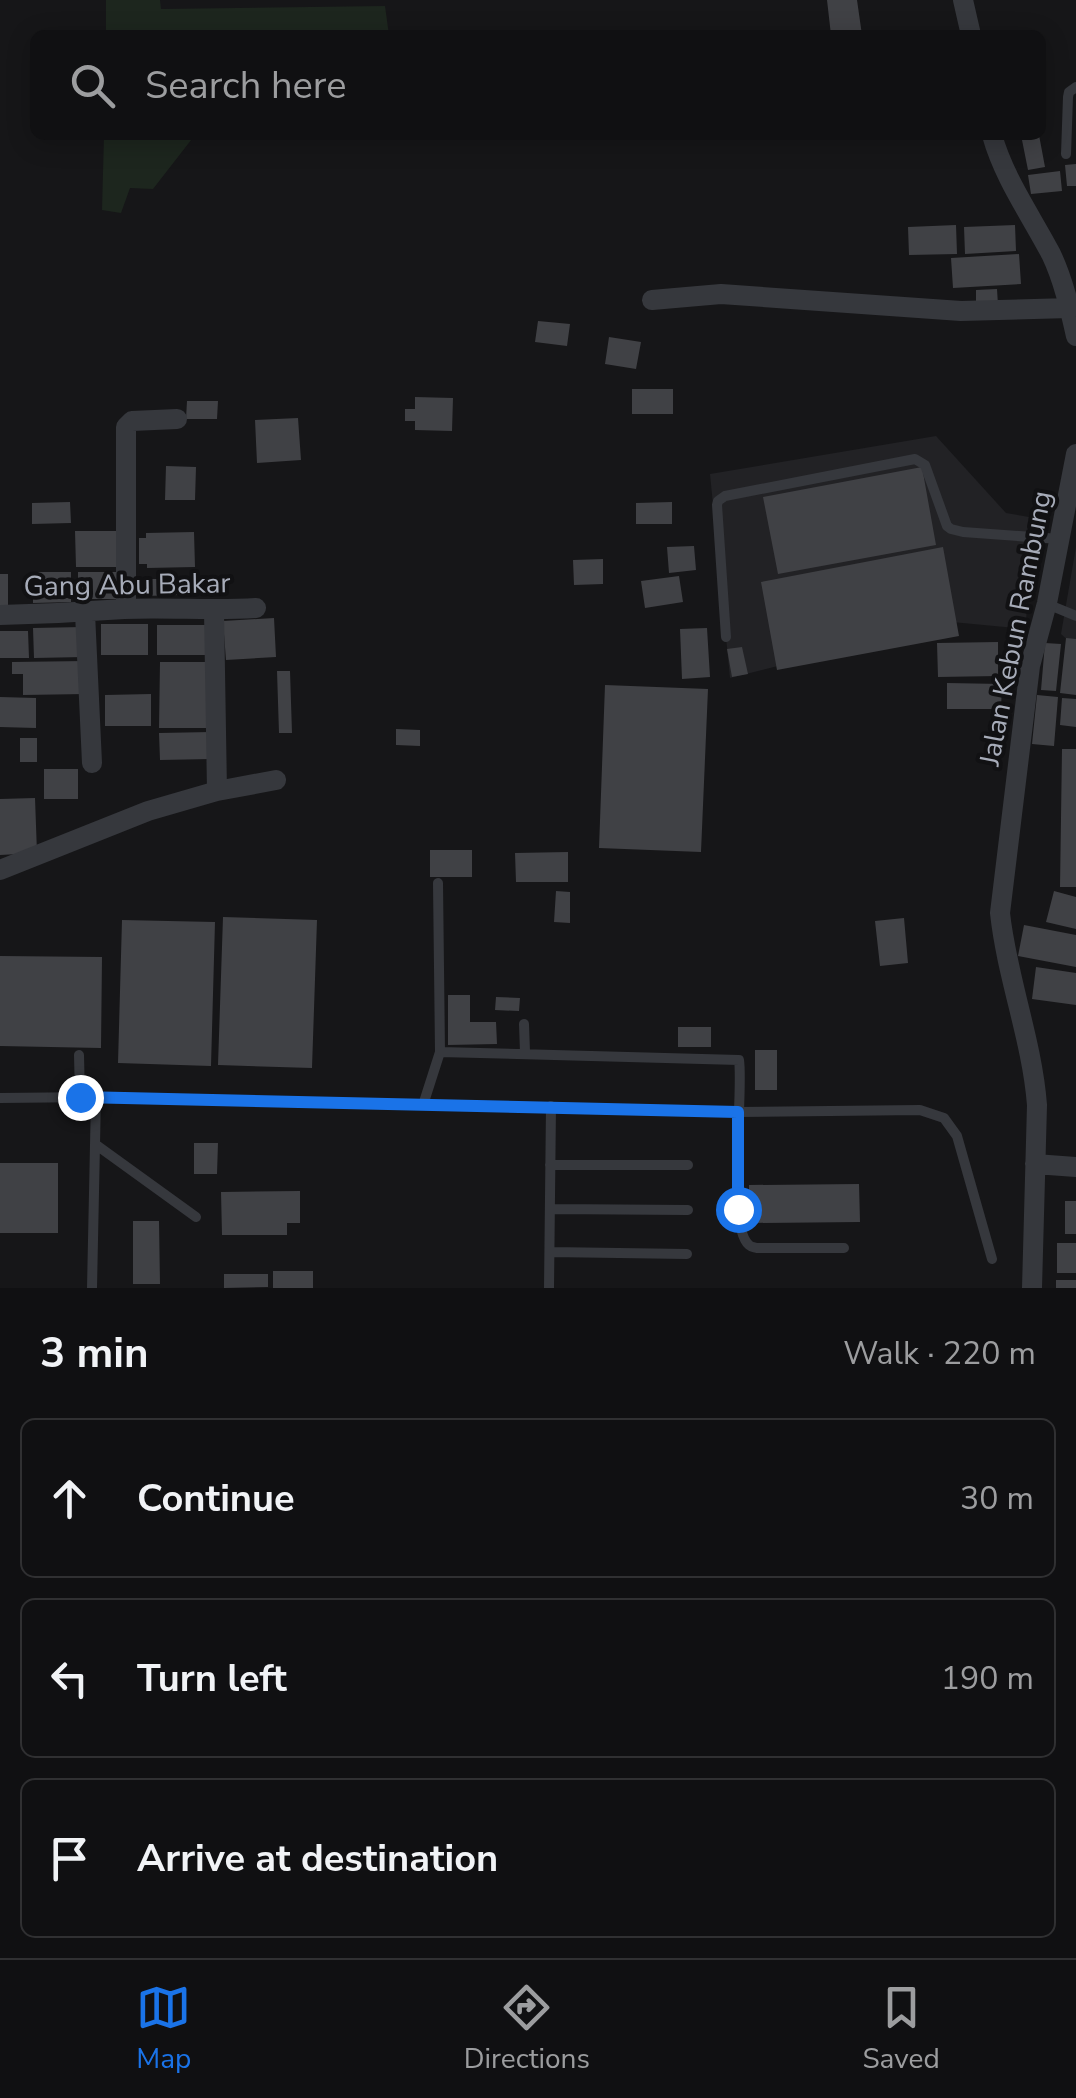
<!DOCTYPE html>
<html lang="en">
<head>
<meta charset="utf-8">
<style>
	:root { --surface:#101012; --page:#19191b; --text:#f1f3f6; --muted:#9c9d9f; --line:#303032; --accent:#1a73e8 }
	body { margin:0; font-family:"Nunito Sans",sans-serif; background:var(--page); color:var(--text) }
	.stop { position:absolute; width:30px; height:30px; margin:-22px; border:8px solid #1a73e8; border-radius:50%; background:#fff }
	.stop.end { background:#1a73e8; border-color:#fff; box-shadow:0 2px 10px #0008 }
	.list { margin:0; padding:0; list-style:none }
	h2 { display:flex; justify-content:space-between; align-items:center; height:130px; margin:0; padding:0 40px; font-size:42px }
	h2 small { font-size:32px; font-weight:400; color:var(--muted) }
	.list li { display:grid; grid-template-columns:65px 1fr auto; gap:30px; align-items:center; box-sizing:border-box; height:160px; margin:0 20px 20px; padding:0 20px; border:2px solid var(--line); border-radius:15px }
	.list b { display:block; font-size:38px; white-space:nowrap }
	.list em { font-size:32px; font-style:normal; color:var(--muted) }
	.icon { flex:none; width:55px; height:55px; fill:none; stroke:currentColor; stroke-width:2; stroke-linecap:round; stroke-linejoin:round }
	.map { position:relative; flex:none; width:1076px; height:1288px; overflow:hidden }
	.search { position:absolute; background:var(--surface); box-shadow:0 5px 25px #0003; left:30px; right:30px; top:30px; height:110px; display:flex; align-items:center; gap:25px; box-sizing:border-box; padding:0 35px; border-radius:15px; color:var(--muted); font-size:38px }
	.sheet { height:670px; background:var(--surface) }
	nav { display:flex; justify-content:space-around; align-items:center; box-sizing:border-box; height:140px; border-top:2px solid var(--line); background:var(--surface); font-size:28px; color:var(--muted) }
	nav a { display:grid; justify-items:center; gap:5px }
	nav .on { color:var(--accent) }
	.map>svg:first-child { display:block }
	.built { fill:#222225 }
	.green { fill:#1d261e }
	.building { fill:#404145 }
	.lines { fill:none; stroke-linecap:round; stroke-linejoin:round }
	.service { stroke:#36383d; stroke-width:10 }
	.minor { stroke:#36383d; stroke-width:20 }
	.route { stroke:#1a73e8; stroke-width:12 }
	.labels { text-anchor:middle; stroke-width:8; stroke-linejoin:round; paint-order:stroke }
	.street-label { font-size:28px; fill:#a7acb9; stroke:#111113 }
</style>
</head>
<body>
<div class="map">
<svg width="1076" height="1288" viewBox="0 0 1076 1288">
	<rect width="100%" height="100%" fill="#161618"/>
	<path class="built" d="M936 436 1006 513 1029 517 1026 629 952 622 730 678 710 474Z
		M1076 547V648L1061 634Z"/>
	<path class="green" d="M106 0H160L161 9 385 6 389 35H106Z
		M104 135H195L153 189 130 188 121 213 102 210Z"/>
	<path class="building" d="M827 0H857L862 35H831Z
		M1021 135H1039L1045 167 1028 170Z
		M1076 164V186H1067L1065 165Z
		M1060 171 1062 191 1031 194 1028 175Z
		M956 225 957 254 909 255 908 227Z
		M1015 225 1016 251 965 254 964 227Z
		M1019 254 1021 284 953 288 951 258Z
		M997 289 998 305 976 306V290Z
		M538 321 570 324 567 346 535 342Z
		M609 337 641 342 636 369 605 364Z
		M632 389H673V414H632Z
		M415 397 453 398 452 431 415 430V421H405V409H415Z
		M187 401H218L217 419H186Z
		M298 418 301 460 257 463 255 420Z
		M166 466 196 467 195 500H165Z
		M922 467 936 545 778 574 763 497Z
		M70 502 71 523 32 524V503Z
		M672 502V524H636V503Z
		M75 531H120L121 567H76Z
		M194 532 195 567 147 568V564H139V538H146V533Z
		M694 546 696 570 669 573 667 547Z
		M943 547 959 636 777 670 761 582Z
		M603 559V584L574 585 573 560Z
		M33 572H71V602L33 603Z
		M78 572H121V599H78Z
		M0 574H8V605H0Z
		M679 576 683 602 645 608 641 581Z
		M145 579H178V595L145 596Z
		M274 618 276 657 226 660 223 621Z
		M101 624H148V655H101Z
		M157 625H205V655H157Z
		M83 627 84 657 34 658 33 628Z
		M707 628 710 677 682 679 680 629Z
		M0 631H28L29 658H0Z
		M1066 638 1076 639V695L1060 693Z
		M998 642V676L938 677 937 643Z
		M1045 643 1061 644 1056 691 1041 690Z
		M742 647 748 674 732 677 727 649Z
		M85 661 86 694 23 695V674H12V662Z
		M160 662H208V728H159Z
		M277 671H290L292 733H279Z
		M947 683 1002 684 1001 709H947Z
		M605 685 708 689 701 852 599 848Z
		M151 694V726H105V695Z
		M1037 695 1058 697 1054 746 1032 744Z
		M0 697 36 698V728L0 727Z
		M1062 698 1076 699V727L1060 725Z
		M396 729 420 730V746L396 745Z
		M211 732V759L160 760 159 733Z
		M20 738H37V762H20Z
		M1062 749H1076V887H1060Z
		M44 769H78V799H44Z
		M35 798 37 853 0 855V799Z
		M430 850H472V877H430Z
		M568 852V882H516L515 853Z
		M556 891 570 892V923L554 922Z
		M1054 891 1076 897V929L1046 922Z
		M223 917 317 920 312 1068 218 1065Z
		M904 918 908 963 880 966 875 921Z
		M122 920 215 922 211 1066 118 1063Z
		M1024 925 1076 935V967L1018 956Z
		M0 956 102 957 101 1048 0 1046Z
		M1036 967 1076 973V1005L1032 999Z
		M448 995H470V1022H496L497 1044 448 1045Z
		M496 997 520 998 519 1011 495 1010Z
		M678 1027H711V1047H678Z
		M755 1050H777V1090H755Z
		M194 1143H218L217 1174H194Z
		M0 1163H58V1233H0Z
		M859 1184 860 1222 749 1223V1185Z
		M300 1191V1223H287V1235H222L221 1192Z
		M1065 1201H1076V1234H1065Z
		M133 1221H159L160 1284H133Z
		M1057 1243H1076V1273H1057Z
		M273 1271H313V1288H273Z
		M224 1274H268V1287L224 1288Z
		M1056 1280H1076V1288H1056Z"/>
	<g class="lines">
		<path class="service" d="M1066 154 1068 97 1069 92 1076 87
			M1047 604 1076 616
			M726 637 717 505 718 501 725 496 915 459 925 465 947 526 951 529 963 532 1059 539
			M524 1024 525 1052
			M440 1052 739 1060C744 1093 726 1226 749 1245 751 1247 754 1247 757 1248H844
			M79 1055 80 1097
			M0 1098 96 1097 738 1112 920 1110 944 1118 957 1136 992 1259
			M423 1105 440 1052 438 883
			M95 1144 196 1217
			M550 1165H688
			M551 1209 688 1210
			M550 1252 687 1254
			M92 1288 96 1097
			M549 1288 551 1106"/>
		<path class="minor" d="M963 0 971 35
			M992 135C1004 178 1030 214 1051 254 1063 279 1070 309 1076 336
			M652 300 721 294 961 311 1070 308
			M126 609V427L132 421 177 419
			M214 611 217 791
			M85 613 92 763
			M0 615C42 614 83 612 124 609 168 607 212 611 256 608
			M0 870 148 811 217 791 276 780
			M1035 1164 1076 1167
			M1032 1288 1037 1105C1032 1040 1007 978 1000 913L1030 666 1047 603 1076 454"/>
	</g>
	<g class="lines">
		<path class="route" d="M80 1097 738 1112V1209"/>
	</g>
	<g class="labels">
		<g class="street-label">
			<text transform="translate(127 584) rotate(-1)" y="10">Gang Abu Bakar</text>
			<text transform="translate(1015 628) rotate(-79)" y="10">Jalan Kebun Rambung</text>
		</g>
	</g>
</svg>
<div class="stop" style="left:738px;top:1209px"></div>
<div class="stop end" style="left:80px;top:1097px"></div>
<div class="search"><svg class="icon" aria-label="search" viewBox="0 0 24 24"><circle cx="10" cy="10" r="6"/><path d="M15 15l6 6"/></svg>Search here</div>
</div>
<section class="sheet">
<h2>3 min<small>Walk · 220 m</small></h2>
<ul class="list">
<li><svg class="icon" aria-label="ahead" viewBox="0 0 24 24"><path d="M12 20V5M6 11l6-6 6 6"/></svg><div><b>Continue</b></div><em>30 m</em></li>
<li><svg class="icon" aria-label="left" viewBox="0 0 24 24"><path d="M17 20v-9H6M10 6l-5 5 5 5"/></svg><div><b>Turn left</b></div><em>190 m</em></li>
<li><svg class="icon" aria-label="arrive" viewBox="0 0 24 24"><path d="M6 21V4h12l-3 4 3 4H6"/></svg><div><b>Arrive at destination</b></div></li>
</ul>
</section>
<nav>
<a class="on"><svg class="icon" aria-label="map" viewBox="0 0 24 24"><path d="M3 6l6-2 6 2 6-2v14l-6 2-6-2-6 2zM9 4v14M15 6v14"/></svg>Map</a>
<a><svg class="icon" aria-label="directions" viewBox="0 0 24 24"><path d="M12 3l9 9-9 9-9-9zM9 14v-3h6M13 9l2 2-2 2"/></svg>Directions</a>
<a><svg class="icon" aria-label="saved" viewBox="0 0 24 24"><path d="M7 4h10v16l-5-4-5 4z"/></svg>Saved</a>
</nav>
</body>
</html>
